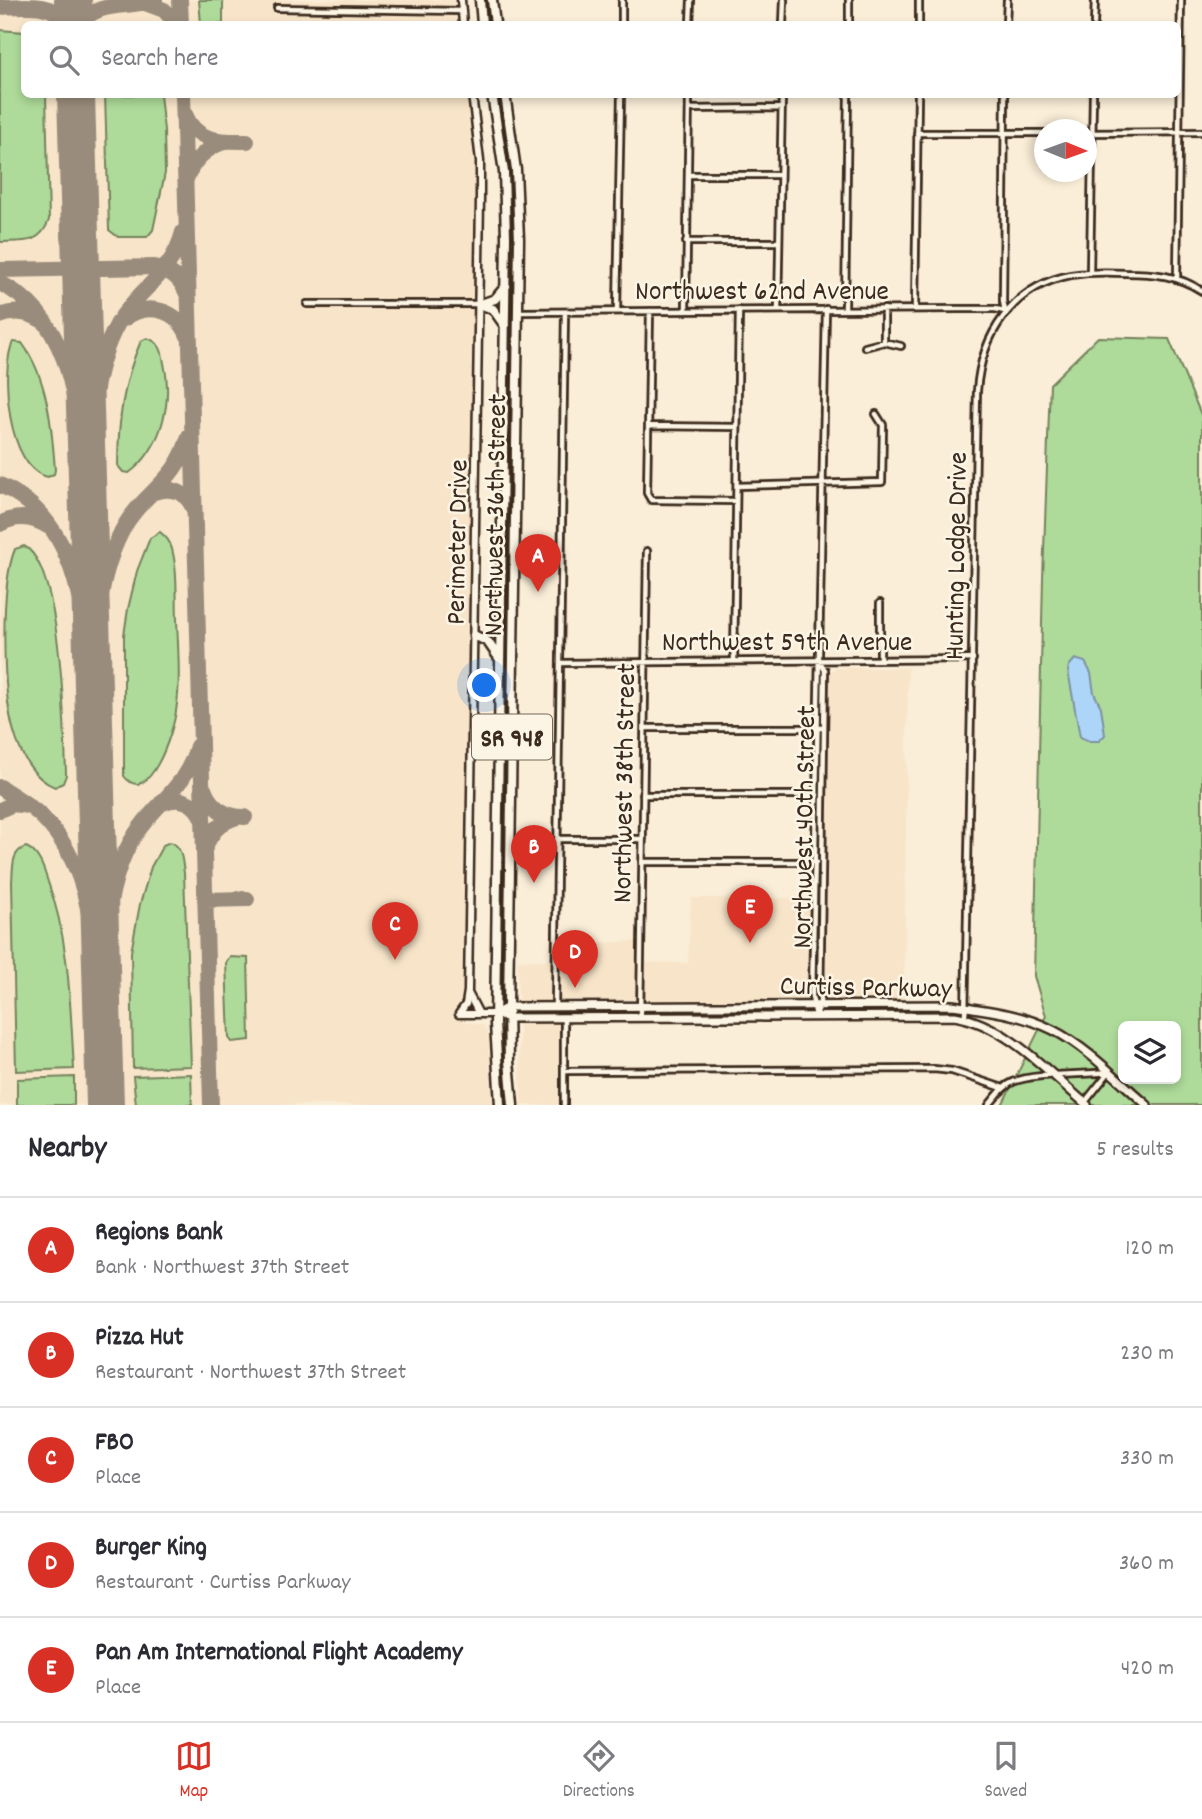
<!DOCTYPE html>
<html lang="en">
<head>
<meta charset="utf-8">
<style>
	:root { --surface:#fff; --page:#f2f2f3; --text:#2b2b33; --muted:#7c7c81; --line:#e1e1e2; --accent:#d93025 }
	body { margin:0; font-family:Dekko,sans-serif; background:var(--page); color:var(--text) }
	.controls { position:absolute; right:21px; bottom:21px; display:grid; overflow:hidden; border-radius:10px; box-shadow:0 4px 10px #0003 }
	.controls button { width:63px; height:63px; display:grid; place-items:center; padding:0; border:0; border-bottom:2px solid var(--line); background:var(--surface); color:var(--text); font:35px sans-serif }
	.compass { position:absolute; left:1034px; top:119px; width:63px; height:63px; border-radius:50%; background:var(--surface); box-shadow:0 4px 10px #0003; rotate:91deg }
	.you { position:absolute; left:485px; top:686px; width:24px; height:24px; margin:-18px; border:5px solid #fff; border-radius:50%; background:#1a73e8; box-shadow:0 0 0 10px #1a73e833 }
	.badge { display:grid; place-items:center; width:46px; height:46px; border-radius:50%; background:var(--accent); color:#fff; font-size:23px; font-weight:700 }
	.pin { position:absolute; translate:-50% -58px; filter:drop-shadow(0 2px 4px #0008) }
	.pin::after { content:''; position:absolute; top:37px; width:24px; height:21px; background:inherit; clip-path:polygon(0 0,100% 0,50% 100%) }
	.list { margin:0; padding:0; list-style:none }
	h2 { display:flex; justify-content:space-between; align-items:center; height:91px; margin:0; padding:0 28px; font-size:30px }
	h2 small { font-size:23px; font-weight:400; color:var(--muted) }
	.list li { display:grid; grid-template-columns:46px 1fr auto; gap:21px; align-items:center; box-sizing:border-box; height:105px; padding:0 28px; border-top:2px solid var(--line) }
	.list b { display:block; font-size:26px; white-space:nowrap }
	.list p { margin:0; font-size:23px; white-space:nowrap; color:var(--muted) }
	.list em { font-size:23px; font-style:normal; color:var(--muted) }
	.icon { flex:none; width:38px; height:38px; fill:none; stroke:currentColor; stroke-width:2; stroke-linecap:round; stroke-linejoin:round }
	.map { position:relative; flex:none; width:1202px; height:1105px; overflow:hidden }
	.search { position:absolute; background:var(--surface); box-shadow:0 4px 10px #0003; left:21px; right:21px; top:21px; height:77px; display:flex; align-items:center; gap:18px; box-sizing:border-box; padding:0 24px; border-radius:10px; color:var(--muted); font-size:26px }
	.sheet { height:616px; background:var(--surface) }
	nav { display:flex; justify-content:space-around; align-items:center; box-sizing:border-box; height:98px; border-top:2px solid var(--line); background:var(--surface); font-size:19px; color:var(--muted) }
	nav a { display:grid; justify-items:center; gap:4px }
	nav .on { color:var(--accent) }
	.map>svg:first-child { display:block }
	.built { fill:#f8e5c9 }
	.green { fill:#aedb9a; stroke:#74825c; stroke-width:2; fill-rule:evenodd }
	.water { fill:#acd5f7; stroke:#7f91a0; stroke-width:2 }
	.lines { fill:none; stroke-linecap:round; stroke-linejoin:round }
	.taxiway { stroke:#9a8c7b; stroke-width:16 }
	.runway { stroke:#9a8c7b; stroke-width:38 }
	.minor-casing { stroke:#3b2a1e; stroke-width:10 }
	.tertiary-casing { stroke:#3b2a1e; stroke-width:11 }
	.secondary-casing { stroke:#3b2a1e; stroke-width:12 }
	.primary-casing { stroke:#3b2a1e; stroke-width:13 }
	.minor { stroke:#fcf5e5; stroke-width:4.5 }
	.tertiary { stroke:#fcf5e5; stroke-width:6 }
	.secondary { stroke:#fcf5e5; stroke-width:7 }
	.primary { stroke:#fcf5e5; stroke-width:8 }
	.labels { text-anchor:middle; stroke-width:5; stroke-linejoin:round; paint-order:stroke }
	.shield { fill:#fcf5e5; stroke:#75675a; stroke-width:2 }
	.shield-label { font-size:26px; font-weight:bold; fill:#3b2a1e }
	.street-label { font-size:28px; fill:#3b2a1e; stroke:#fcf5e5 }
</style>
</head>
<body>
<div class="map">
<svg width="1202" height="1105" viewBox="0 0 1202 1105">
	<rect width="100%" height="100%" fill="#faeed8"/>
	<filter id="ink" filterUnits="userSpaceOnUse"><feTurbulence type="fractalNoise" baseFrequency=".0143" numOctaves="2"/><feDisplacementMap in="SourceGraphic" scale="14" xChannelSelector="R" yChannelSelector="G"/><feConvolveMatrix kernelMatrix="1 2 1 2 8 2 1 2 1" color-interpolation-filters="sRGB"/></filter>
	<g filter="url(#ink)">
		<path class="built" d="M0 0H454L457 24H24V94L467 95 473 138 475 191 463 1021 483 1025 488 1033 493 1105H0Z
			M835 668H908L904 1000H830L825 994 829 672Z
			M691 898H810V1000H563V1105H521L517 960 599 961 600 943 637 941 638 962 688 963Z"/>
		<path class="green" d="M199 0H223V24H201Z
			M0 30 24 32V94L46 95 49 220C40 245 23 241 0 242Z
			M105 95H160L164 130 165 173 153 230 147 237H118L109 230Z
			M1098 337 1169 339 1202 417V1105H1002L1046 1016 1034 976 1043 578 1050 384ZM1123 1026H1176V1079H1123Z
			M147 338C160 342 162 350 164 363 173 401 162 449 129 473L123 472 118 466C118 422 123 381 141 341Z
			M13 342 22 343C48 378 52 428 55 470L54 474 48 477C7 470 0 368 13 342Z
			M160 532C166 537 170 541 172 549 178 572 176 596 177 619 178 650 181 681 176 711 174 729 149 809 124 776V635L128 609 137 571 150 538Z
			M24 546C62 565 65 734 66 775L63 783 55 787C33 779 20 753 14 732 2 692 0 586 15 549Z
			M170 842C183 846 182 862 184 873L191 1066 133 1068 131 952 140 904 151 867 163 845Z
			M26 847C39 852 44 869 48 882 70 942 70 1006 74 1069L16 1071 12 882C13 869 11 851 26 847Z
			M230 957 248 958 250 1040 232 1042 229 1038 226 963Z
			M191 1074 192 1105H136L133 1076Z
			M74 1077V1105H17V1079Z"/>
		<path class="water" d="M1075 659 1085 662 1091 673 1094 693 1101 707 1105 735 1099 741H1089L1080 737 1068 671 1069 666Z"/>
		<g class="lines">
			<path class="taxiway" d="M180 0 181 24
				M145 3 164 10 177 24
				M0 7C25 6 52 1 68 24
				M80 24C97 0 128 9 155 0
				M183 94 211 1105
				M185 114C196 143 221 141 247 141
				M186 179C193 161 206 148 224 142
				M0 270 155 267C171 270 181 279 187 294
				M0 283C66 316 77 394 82 460
				M0 316C14 310 28 312 41 320
				M124 319C147 301 177 309 188 336
				M0 485C68 515 83 593 88 660
				M154 492C173 486 187 492 194 510
				M0 524C16 515 33 516 49 527
				M89 539C93 467 82 388 118 323 139 287 171 277 183 232
				M95 743C96 670 88 586 127 522 149 488 176 482 189 436
				M0 787C15 797 32 806 44 819 84 860 92 917 96 971
				M204 789C211 808 225 817 245 817
				M163 803C181 795 197 803 203 821
				M0 810 13 804 28 806
				M205 848C211 832 220 822 237 817
				M205 900 247 899
				M103 1050C105 983 97 904 130 843 151 805 186 790 197 746
				M105 1099V1105"/>
			<path class="runway" d="M73 0 74 24
				M76 94 105 1105"/>
			<defs>
				<path id="minor" d="M277 8 461 11
					M622 24V0
					M690 24 691 0
					M783 24 784 0
					M849 24V0
					M919 24V0
					M1006 24 1007 0
					M1094 24 1095 0
					M689 109 781 108
					M917 133H1044
					M1086 133 1202 132
					M688 175H780
					M686 242H779
					M1090 272 1093 94
					M1177 278 1181 0
					M307 304H479
					M845 309 848 94
					M915 309 918 94
					M686 310 689 94
					M778 310 782 94
					M617 311 621 94
					M650 311 647 493 651 500 736 501
					M519 312 959 309H995L1005 311 1003 301 1005 94
					M884 342V309
					M865 347 884 342 901 346
					M649 426 737 427
					M737 486 882 482 883 425 876 414
					M880 660V603
					M734 661 739 310
					M560 663 973 659
					M645 728H824
					M643 795H817
					M557 839H643
					M642 862H816
					M555 1006 565 312
					M816 1015 820 1005 825 670 820 662
					M816 1016 812 997 826 309
					M640 1017 647 551
					M965 1018 977 391C981 335 1013 286 1071 275 1089 272 1107 272 1125 273 1153 273 1178 275 1202 291
					M564 1071 934 1069 952 1071 1003 1088
					M1085 1102 1109 1072
					M564 1105V1018
					M989 1105C996 1097 1003 1086 1013 1082 1034 1073 1083 1075 1109 1072"/>
				<path id="tertiary" d="M461 0 463 24
					M468 993 479 1014
					M459 1014 466 1004 468 991 480 198V161L472 94
					M459 1014H495"/>
				<path id="secondary" d="M495 1014 508 1007 952 1005C986 1010 1022 1014 1053 1030 1088 1048 1118 1080 1147 1105
					M495 1014 508 1018 955 1016C1007 1025 1048 1072 1087 1105"/>
				<path id="primary" d="M480 0 482 24
					M492 0 495 24
					M492 94 504 172 506 237 495 1024 500 1105
					M505 94 516 170 519 239 508 1007 509 1061 513 1105
					M479 304 493 309 505 326
					M481 304 495 299 506 286
					M474 635 488 642 499 658"/>
			</defs>
			<use href="#minor" class="minor-casing"/>
			<use href="#tertiary" class="tertiary-casing"/>
			<use href="#secondary" class="secondary-casing"/>
			<use href="#primary" class="primary-casing"/>
			<use href="#minor" class="minor"/>
			<use href="#tertiary" class="tertiary"/>
			<use href="#secondary" class="secondary"/>
			<use href="#primary" class="primary"/>
		</g>
	</g>
	<g class="labels">
		<rect class="shield" x="472" y="714.5" width="80" height="45" rx="5"/>
		<g class="shield-label">
			<text x="512" y="746">SR 948</text>
		</g>
		<g class="street-label">
			<text x="762" y="299">Northwest 62nd Avenue</text>
			<text transform="translate(493 515) rotate(-89)" y="10">Northwest 36th Street</text>
			<text transform="translate(455 542) rotate(-89)" y="10">Perimeter Drive</text>
			<text transform="translate(954 556) rotate(-89)" y="10">Hunting Lodge Drive</text>
			<text x="787" y="650">Northwest 59th Avenue</text>
			<text transform="translate(622 783) rotate(-89)" y="10">Northwest 38th Street</text>
			<text transform="translate(802 827) rotate(-89)" y="10">Northwest 40th Street</text>
			<text transform="translate(866 985) rotate(1)" y="10">Curtiss Parkway</text>
		</g>
	</g>
</svg>
<div class="controls">
<button><svg class="icon" aria-label="layers" viewBox="0 0 24 24"><path d="M12 4l9 5-9 5-9-5zM3 14l9 5 9-5"/></svg></button>
</div>
<svg class="compass" viewBox="-18 -18 36 36"><path d="M0-13l5 13h-10z" fill="#e53935"/><path d="M0 13l5-13h-10z" fill="#7c7c81"/></svg>
<div class="you"></div>
<div class="pin badge" style="left:538px;top:592px">A</div>
<div class="pin badge" style="left:534px;top:883px">B</div>
<div class="pin badge" style="left:395px;top:960px">C</div>
<div class="pin badge" style="left:575px;top:988px">D</div>
<div class="pin badge" style="left:750px;top:943px">E</div>
<div class="search"><svg class="icon" aria-label="search" viewBox="0 0 24 24"><circle cx="10" cy="10" r="6"/><path d="M15 15l6 6"/></svg>Search here</div>
</div>
<section class="sheet">
<h2>Nearby<small>5 results</small></h2>
<ul class="list">
<li><span class="badge">A</span><div><b>Regions Bank</b><p>Bank · Northwest 37th Street</p></div><em>120 m</em></li>
<li><span class="badge">B</span><div><b>Pizza Hut</b><p>Restaurant · Northwest 37th Street</p></div><em>230 m</em></li>
<li><span class="badge">C</span><div><b>FBO</b><p>Place</p></div><em>330 m</em></li>
<li><span class="badge">D</span><div><b>Burger King</b><p>Restaurant · Curtiss Parkway</p></div><em>360 m</em></li>
<li><span class="badge">E</span><div><b>Pan Am International Flight Academy</b><p>Place</p></div><em>420 m</em></li>
</ul>
</section>
<nav>
<a class="on"><svg class="icon" aria-label="map" viewBox="0 0 24 24"><path d="M3 6l6-2 6 2 6-2v14l-6 2-6-2-6 2zM9 4v14M15 6v14"/></svg>Map</a>
<a><svg class="icon" aria-label="directions" viewBox="0 0 24 24"><path d="M12 3l9 9-9 9-9-9zM9 14v-3h6M13 9l2 2-2 2"/></svg>Directions</a>
<a><svg class="icon" aria-label="saved" viewBox="0 0 24 24"><path d="M7 4h10v16l-5-4-5 4z"/></svg>Saved</a>
</nav>
</body>
</html>
